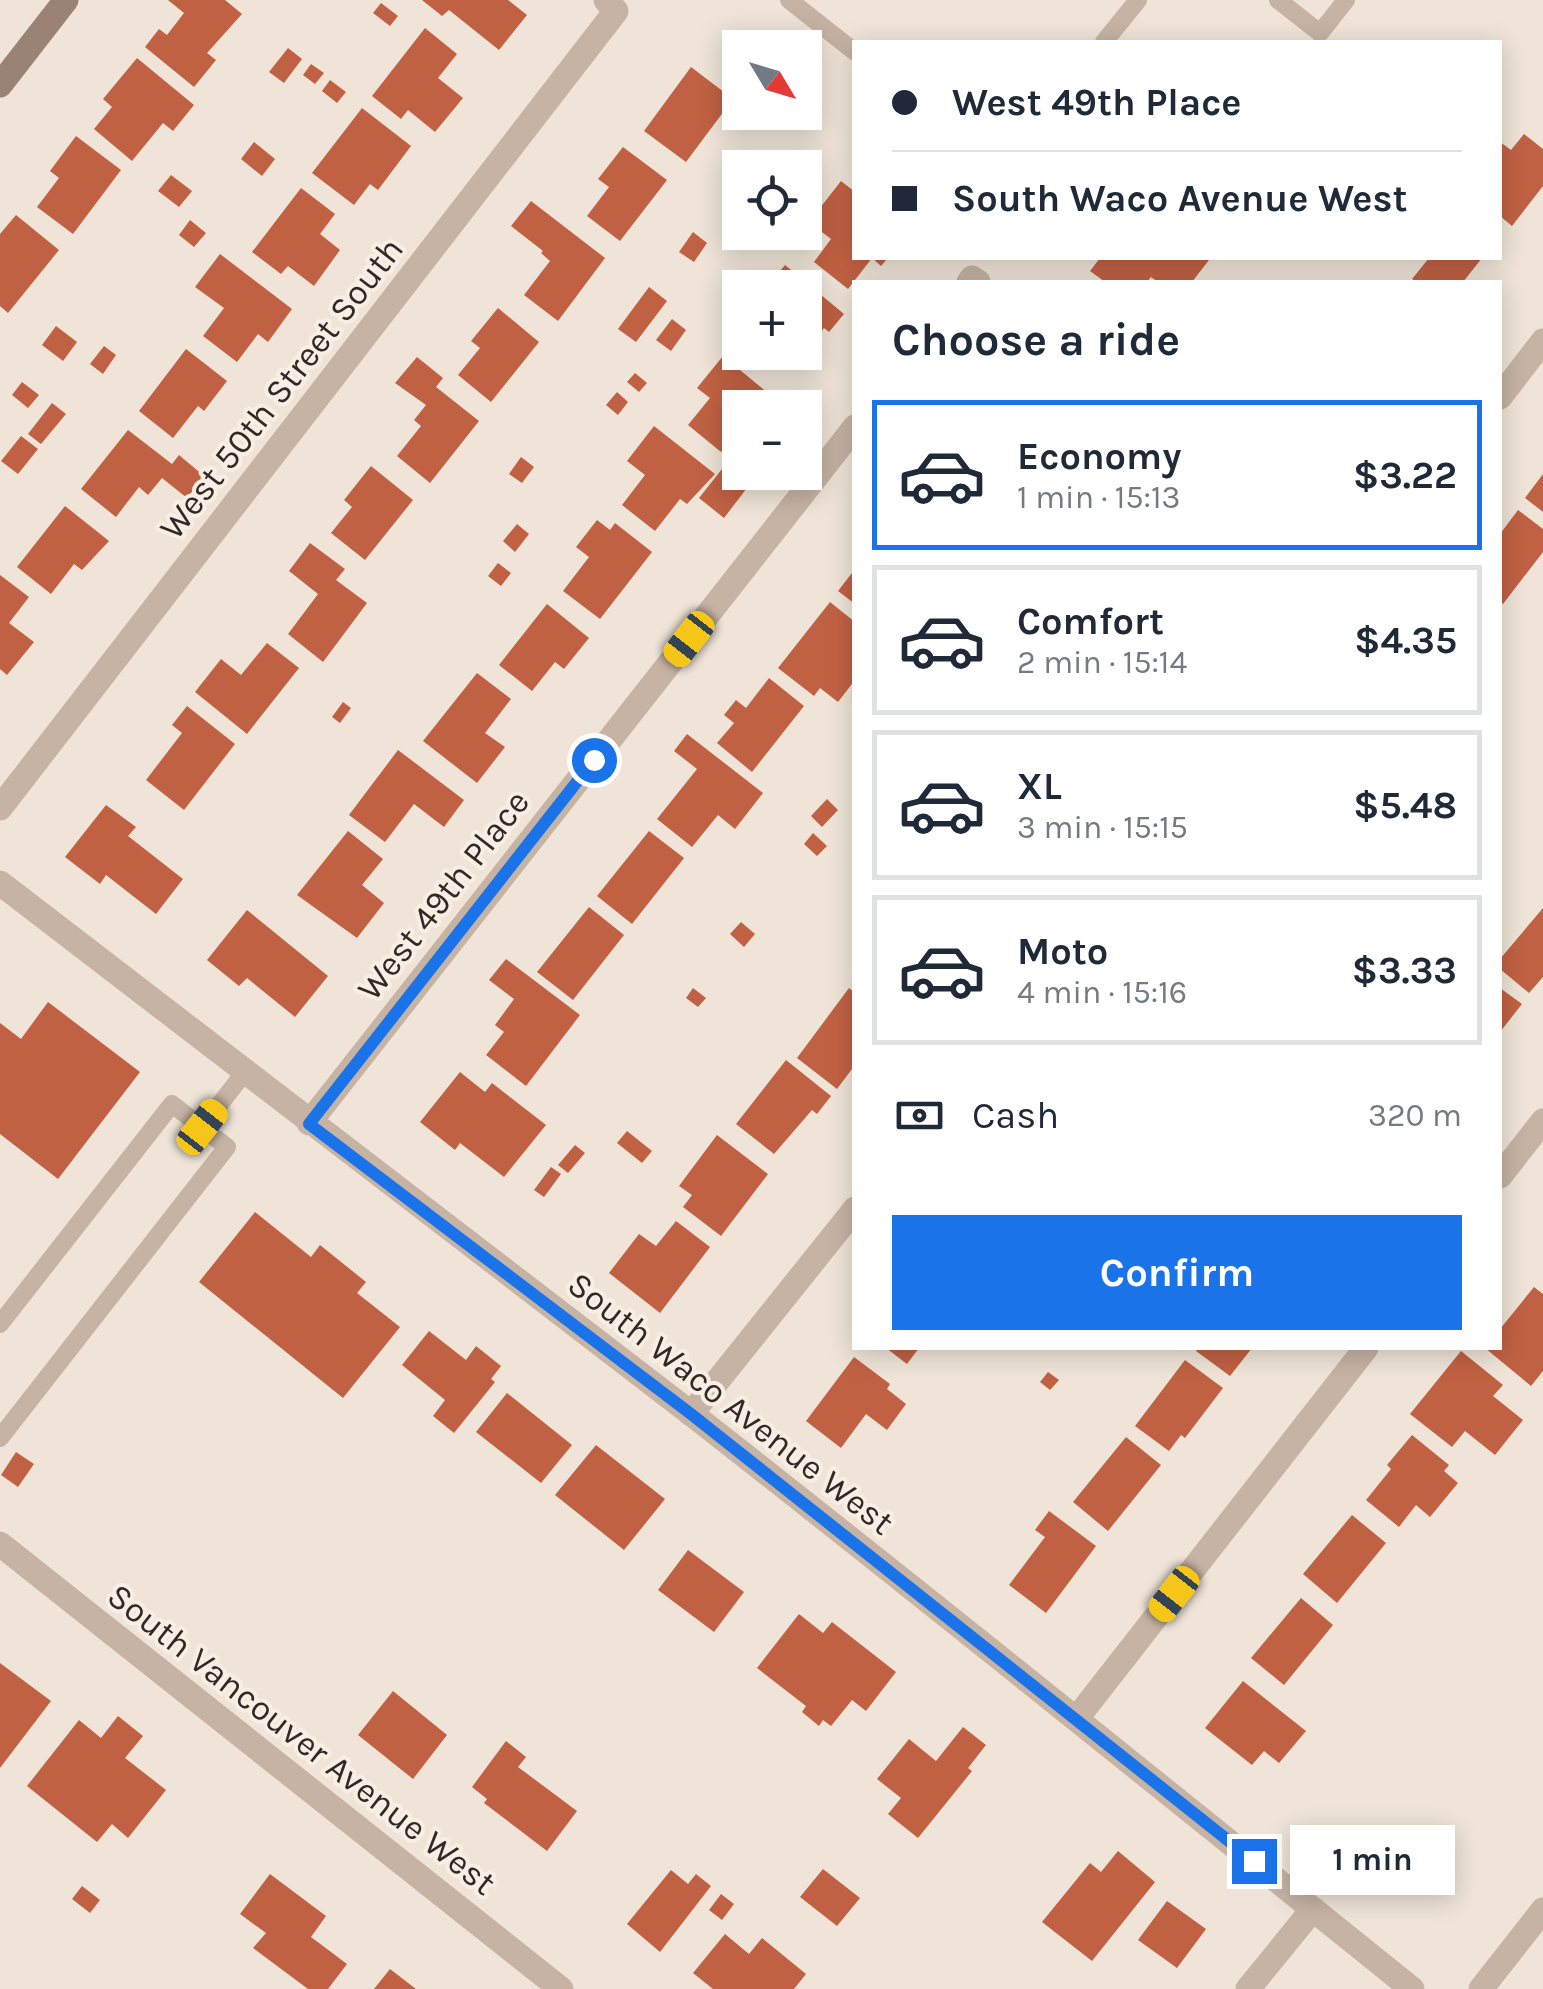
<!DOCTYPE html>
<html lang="en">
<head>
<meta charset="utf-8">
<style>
  :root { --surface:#fff; --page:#f2f2f3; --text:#1f2937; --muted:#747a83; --line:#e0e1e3; --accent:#1a73e8 }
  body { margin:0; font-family:Karla,sans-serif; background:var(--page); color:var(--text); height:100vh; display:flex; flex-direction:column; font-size:38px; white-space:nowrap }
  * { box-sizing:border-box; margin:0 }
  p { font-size:32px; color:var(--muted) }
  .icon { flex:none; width:55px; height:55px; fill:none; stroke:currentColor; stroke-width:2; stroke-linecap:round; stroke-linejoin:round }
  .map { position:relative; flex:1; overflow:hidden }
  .sheet { position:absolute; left:852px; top:280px; width:650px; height:1070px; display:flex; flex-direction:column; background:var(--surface); border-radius:0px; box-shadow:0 5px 25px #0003 }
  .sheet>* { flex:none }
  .top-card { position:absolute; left:852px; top:40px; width:650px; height:220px; border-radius:0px; box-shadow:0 5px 25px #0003; display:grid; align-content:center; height:220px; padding:0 40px; background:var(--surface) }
  .needle { width:65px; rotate:128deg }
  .buttons { position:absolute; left:722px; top:30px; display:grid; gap:20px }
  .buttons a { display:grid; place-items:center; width:100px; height:100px; border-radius:0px; background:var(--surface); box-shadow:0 5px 25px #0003; font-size:50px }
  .end { position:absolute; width:45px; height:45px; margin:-22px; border:12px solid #1a73e8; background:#fff; box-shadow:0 0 0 5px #fff }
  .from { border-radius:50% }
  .bubble { position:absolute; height:70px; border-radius:0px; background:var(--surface); box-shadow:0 5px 25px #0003; font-size:32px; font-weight:700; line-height:70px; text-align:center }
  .car { position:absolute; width:30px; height:60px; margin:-30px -15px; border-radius:12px; box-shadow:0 0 8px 2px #0007; background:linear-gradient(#f5c518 24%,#345 0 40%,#f5c518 0 76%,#345 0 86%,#f5c518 0) }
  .top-card b { display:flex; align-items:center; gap:35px; height:95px; font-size:38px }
  .top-card b+b { border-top:2px solid var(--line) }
  .top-card i { width:25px; height:25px; background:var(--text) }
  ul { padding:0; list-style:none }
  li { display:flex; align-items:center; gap:30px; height:150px; margin:0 20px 15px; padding:0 20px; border:5px solid var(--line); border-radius:0px }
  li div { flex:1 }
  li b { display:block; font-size:38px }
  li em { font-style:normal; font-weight:700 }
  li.active { border-color:var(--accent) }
  li>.icon { width:90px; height:90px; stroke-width:1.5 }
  h2 { padding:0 40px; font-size:45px; line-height:120px }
  .pay { display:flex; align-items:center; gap:25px; height:110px; padding:0 40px; font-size:38px }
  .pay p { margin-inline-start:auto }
  .action { display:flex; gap:20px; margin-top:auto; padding:20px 40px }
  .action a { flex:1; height:115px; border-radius:0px; background:var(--accent); color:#fff; font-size:40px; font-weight:700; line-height:115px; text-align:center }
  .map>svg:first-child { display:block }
  .building { fill:#c16143 }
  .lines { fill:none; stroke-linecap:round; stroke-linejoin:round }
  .lane { stroke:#c6b3a4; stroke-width:18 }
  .street { stroke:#c6b3a4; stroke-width:25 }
  .secondary { stroke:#9a8275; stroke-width:25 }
  .route { stroke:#1a73e8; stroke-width:12 }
  .labels { text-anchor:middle; stroke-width:8; stroke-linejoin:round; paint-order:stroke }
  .street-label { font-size:35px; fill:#322925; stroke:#f8eee3 }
</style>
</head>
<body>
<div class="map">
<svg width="1543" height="1989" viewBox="0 0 1543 1989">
  <rect width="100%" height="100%" fill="#efe4d7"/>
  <path class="building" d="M168,0H225L242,14L207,53L216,60L194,87L145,47L159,29L167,35L184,13Z
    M422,0H508L527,15L499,50L449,10L442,16Z
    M381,3L398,16L390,26L373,13Z
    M425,28L457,54L438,78L463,98L435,132L408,110L401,119L372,96Z
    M288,48L302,59L284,83L269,72Z
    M137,58L194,105L173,131L163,123L132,161L94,129L112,107L103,99Z
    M311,64L324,73L315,84L303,75Z
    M691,67L733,99L686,162L644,131Z
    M330,80L346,92L337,103L322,91Z
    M362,108L411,146L378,190L370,184L354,205L312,173Z
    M1524,134L1543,149V186L1512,226L1500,216V142L1511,150Z
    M76,136L121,170L73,234L37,207L59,178L50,171Z
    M254,142L275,159L262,176L241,159Z
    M623,147L667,180L620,241L587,216L609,187L598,179Z
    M171,175L192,191L179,207L158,191Z
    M841,181L855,192V258H888L881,266L872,258L848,289L814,262L831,239L809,222Z
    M301,188L335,214L320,234L340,250L314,286L288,266L281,274L252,252Z
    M531,201L605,258L558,321L524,295L550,261L541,253L543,251L511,226Z
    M16,215L59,250L8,313L0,306V234Z
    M190,220L206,233L194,247L179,235Z
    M693,232L707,243L694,262L679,252Z
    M220,254L292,309L268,342L258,334L237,362L203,336L224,308L195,287Z
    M1100,258H1206L1209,260L1192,282H1158L1151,277L1147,282H1105L1090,271Z
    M1429,258H1482L1463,282H1417L1412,279Z
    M785,265L844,314L829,332L824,328L812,342L805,336V288H766Z
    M649,287L667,301L636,342L618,329Z
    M498,308L539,342L491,402L458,375L480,348L471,341Z
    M672,319L686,330L671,351L656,340Z
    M56,326L77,342L63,361L42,345Z
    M104,346L116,355L103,374L90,364Z
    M186,349L227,381L204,411L198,406L173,438L139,411Z
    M762,352H794L780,368Z
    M723,356L786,408H740V428L721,452L688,425L710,398L697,388Z
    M417,357L443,378L436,387L479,421L430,483L397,456L421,426L414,420L426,405L395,383Z
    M635,373L647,383L639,392L627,382Z
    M22,382L39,395L28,408L12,395Z
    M617,392L628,402L618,415L606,405Z
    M52,403L66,414L41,444L28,434Z
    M654,426L715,474L687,504L680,499L655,531L622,505L645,475L627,461Z
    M128,430L172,464L179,455L204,476L187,498L162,478L148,495L139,487L116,517L81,489Z
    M21,436L38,449L18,474L1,461Z
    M521,457L534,467L522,483L509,474Z
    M371,466L413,500L365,560L331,533L352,507L344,500Z
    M722,469L747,488L724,518L699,498Z
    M1543,474V512L1525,498Z
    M65,506L109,541L82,570L74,564L51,594L17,567Z
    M1518,510L1543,529V552L1503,604L1500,601V534Z
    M597,520L610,530L615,523L652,552L600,619L563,591L589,557L576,547Z
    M517,524L529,534L515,552L503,541Z
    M310,543L345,569L336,580L367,603L323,662L288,634L318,594L289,571Z
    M498,563L511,573L501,586L488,576Z
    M855,569V604L838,591Z
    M0,575L29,597L9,623L34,642L7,675L0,669Z
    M830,602L855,622V680L838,702L820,688L814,696L778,668Z
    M547,604L589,638L564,669L555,662L532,691L499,665Z
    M267,643L299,668L247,734L195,692L221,659L241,675Z
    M477,673L511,699L485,733L505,747L477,783L423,741Z
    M769,678L804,706L752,772L717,743L734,723L724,715L736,700L746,708Z
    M343,702L351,708L340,723L332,717Z
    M187,706L235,744L184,810L146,780L182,733L172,725Z
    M687,734L763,793L735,829L718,815L692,847L657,819L697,769L674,751Z
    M398,750L464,800L444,827L414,804L385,842L349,815Z
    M827,799L838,810L822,827L811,816Z
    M106,805L136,827L128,836L183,879L156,914L106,875L100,884L65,857Z
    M348,831L383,859L362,885L384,903L357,938L297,895Z
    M649,831L684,858L632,924L597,896Z
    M813,833L827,846L817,856L804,844Z
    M589,907L624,935L573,1000L537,972Z
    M1543,908V977L1529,993L1500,969V959Z
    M247,910L328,976L295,1017L247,978L239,986L207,960Z
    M741,922L755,934L744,947L730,934Z
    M506,959L580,1015L526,1086L486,1055L504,1032L495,1025L514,999L489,980Z
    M693,988L706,998L698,1007L686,998Z
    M849,988L855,993V1065L837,1089L797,1058Z
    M1500,988L1522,1004L1500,1032Z
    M48,1002L140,1072L58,1179L0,1134V1023L21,1039Z
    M786,1060L831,1096L817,1114L812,1110L774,1154L736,1124Z
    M460,1072L485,1092L492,1083L546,1125L504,1177L460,1143L455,1150L420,1122Z
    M627,1131L652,1151L642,1163L617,1143Z
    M717,1135L768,1174L721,1236L683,1207L692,1195L679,1186Z
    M575,1145L585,1153L568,1173L558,1165Z
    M551,1167L561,1174L544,1197L534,1190Z
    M255,1212L311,1257L320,1245L366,1282L357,1293L400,1327L343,1398L199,1282Z
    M676,1221L710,1247L660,1313L609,1273L639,1234L656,1246Z
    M1534,1287L1543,1294V1371L1531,1386L1485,1348H1500V1329Z
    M429,1331L466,1360L476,1346L501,1366L491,1379L495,1382L454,1433L433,1416L445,1400L402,1365Z
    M886,1348H919L907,1364Z
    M1198,1348H1252L1230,1376L1196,1351Z
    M1461,1351L1503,1385L1493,1396L1523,1420L1495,1455L1465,1431L1452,1447L1410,1414Z
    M854,1357L890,1384L887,1389L906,1404L887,1430L866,1414L841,1448L806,1421Z
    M1185,1360L1223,1388L1185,1438L1181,1435L1169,1451L1135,1426Z
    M1048,1372L1059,1380L1050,1390L1040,1382Z
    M507,1393L572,1445L541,1483L476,1432Z
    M1412,1435L1449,1465L1444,1471L1458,1483L1430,1517L1416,1505L1399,1527L1366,1500L1391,1469L1387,1465Z
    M1126,1437L1161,1465L1108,1531L1073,1502Z
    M596,1445L665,1499L624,1550L555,1495Z
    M16,1452L34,1464L18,1487L1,1475Z
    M1049,1511L1096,1546L1046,1613L1009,1585L1045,1537L1035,1530Z
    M1352,1515L1386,1543L1337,1603L1303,1574Z
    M688,1550L744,1592L714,1632L658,1590Z
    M1301,1598L1333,1625L1284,1685L1251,1658Z
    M799,1614L823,1633L832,1622L896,1672L866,1711L852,1700L831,1726L823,1720L819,1726L802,1712L806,1706L757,1668Z
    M0,1663L51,1701L0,1768Z
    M1243,1681L1306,1731L1279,1763L1264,1751L1252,1765L1205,1728Z
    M393,1691L447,1735L413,1779L358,1735Z
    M118,1716L143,1736L125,1758L166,1790L128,1838L112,1824L97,1842L27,1786L79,1720L101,1738Z
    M963,1727L986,1745L968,1768L972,1771L918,1838L888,1814L901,1798L877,1779L909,1739L936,1761Z
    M506,1741L526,1757L518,1767L577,1811L547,1851L484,1803L487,1799L472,1787Z
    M1118,1851L1155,1882L1092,1961L1042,1922L1090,1863L1101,1872Z
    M823,1869L860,1898L837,1926L800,1897Z
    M671,1870L688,1884L696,1874L711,1886L660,1952L627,1924Z
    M270,1874L326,1916L311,1937L347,1964L328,1989H308L253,1948L266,1933L240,1914Z
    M82,1886L100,1900L90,1913L72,1899Z
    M721,1894L734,1904L722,1920L709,1910Z
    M1167,1901L1206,1929L1177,1968L1138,1940Z
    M725,1934L749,1954L762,1938L806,1974L794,1989H713L693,1973Z
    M390,1969L416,1989H374Z"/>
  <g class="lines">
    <path class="lane" d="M789,0L855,52
      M1278,0L1320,33L1346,0
      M1104,42L1138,0
      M202,1127L244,1073
      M0,1324L172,1104L227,1147L0,1438"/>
    <path class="street" d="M969,282L972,278L978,282
      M1500,397L1543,341
      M0,808L616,11L606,0
      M0,883C230,1062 463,1237 693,1415C935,1604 1173,1797 1412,1989
      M309,1123L855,427
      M1500,1176L1543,1121
      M691,1414L855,1209
      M0,1544L561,1989
      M1077,1718L1366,1348
      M1248,1989L1313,1909
      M1481,1989L1543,1910"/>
    <path class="secondary" d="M0,85L66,0"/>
  </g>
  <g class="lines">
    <path class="route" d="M594,760L309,1124L691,1414L1254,1861"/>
  </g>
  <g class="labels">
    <g class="street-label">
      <text transform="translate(281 388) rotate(-52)" y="12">West 50th Street South</text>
      <text transform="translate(443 895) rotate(-52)" y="12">West 49th Place</text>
      <text transform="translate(731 1403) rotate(38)" y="12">South Waco Avenue West</text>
      <text transform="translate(302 1739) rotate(38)" y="12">South Vancouver Avenue West</text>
    </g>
  </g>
</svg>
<div class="buttons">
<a><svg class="needle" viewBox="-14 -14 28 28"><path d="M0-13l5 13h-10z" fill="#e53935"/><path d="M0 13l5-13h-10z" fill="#747a83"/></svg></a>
<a><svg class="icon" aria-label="locate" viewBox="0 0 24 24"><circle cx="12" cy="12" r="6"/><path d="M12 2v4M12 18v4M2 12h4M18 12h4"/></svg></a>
<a>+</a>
<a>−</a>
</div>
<i class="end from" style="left:594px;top:760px"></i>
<i class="end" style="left:1254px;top:1861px"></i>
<div class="bubble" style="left:1290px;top:1825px;width:165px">1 min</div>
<i class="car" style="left:689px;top:639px;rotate:218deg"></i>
<i class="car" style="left:202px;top:1127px;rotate:38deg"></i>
<i class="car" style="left:1174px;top:1594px;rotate:218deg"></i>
<div class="top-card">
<b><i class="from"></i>West 49th Place</b>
<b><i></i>South Waco Avenue West</b>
</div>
<section class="sheet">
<h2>Choose a ride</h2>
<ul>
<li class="active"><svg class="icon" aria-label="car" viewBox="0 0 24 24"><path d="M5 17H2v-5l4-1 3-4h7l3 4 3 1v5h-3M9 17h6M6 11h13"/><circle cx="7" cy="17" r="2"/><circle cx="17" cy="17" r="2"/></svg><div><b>Economy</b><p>1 min · 15:13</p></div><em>$3.22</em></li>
<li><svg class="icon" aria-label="car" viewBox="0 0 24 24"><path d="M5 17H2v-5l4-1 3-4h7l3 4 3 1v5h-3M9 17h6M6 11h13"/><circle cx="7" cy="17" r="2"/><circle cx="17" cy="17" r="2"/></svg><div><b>Comfort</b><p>2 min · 15:14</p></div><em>$4.35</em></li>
<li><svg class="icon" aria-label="car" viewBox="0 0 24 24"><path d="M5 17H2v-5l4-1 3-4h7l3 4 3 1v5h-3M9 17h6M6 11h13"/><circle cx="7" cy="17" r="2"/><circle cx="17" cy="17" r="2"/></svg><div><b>XL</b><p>3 min · 15:15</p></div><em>$5.48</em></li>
<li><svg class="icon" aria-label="car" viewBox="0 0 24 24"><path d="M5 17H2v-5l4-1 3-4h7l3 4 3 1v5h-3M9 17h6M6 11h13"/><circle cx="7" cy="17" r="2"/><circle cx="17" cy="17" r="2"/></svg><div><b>Moto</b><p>4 min · 15:16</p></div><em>$3.33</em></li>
</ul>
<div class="pay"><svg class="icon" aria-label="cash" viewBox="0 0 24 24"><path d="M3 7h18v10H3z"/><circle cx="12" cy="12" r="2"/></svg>Cash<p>320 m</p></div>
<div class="action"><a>Confirm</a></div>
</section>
</div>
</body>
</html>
